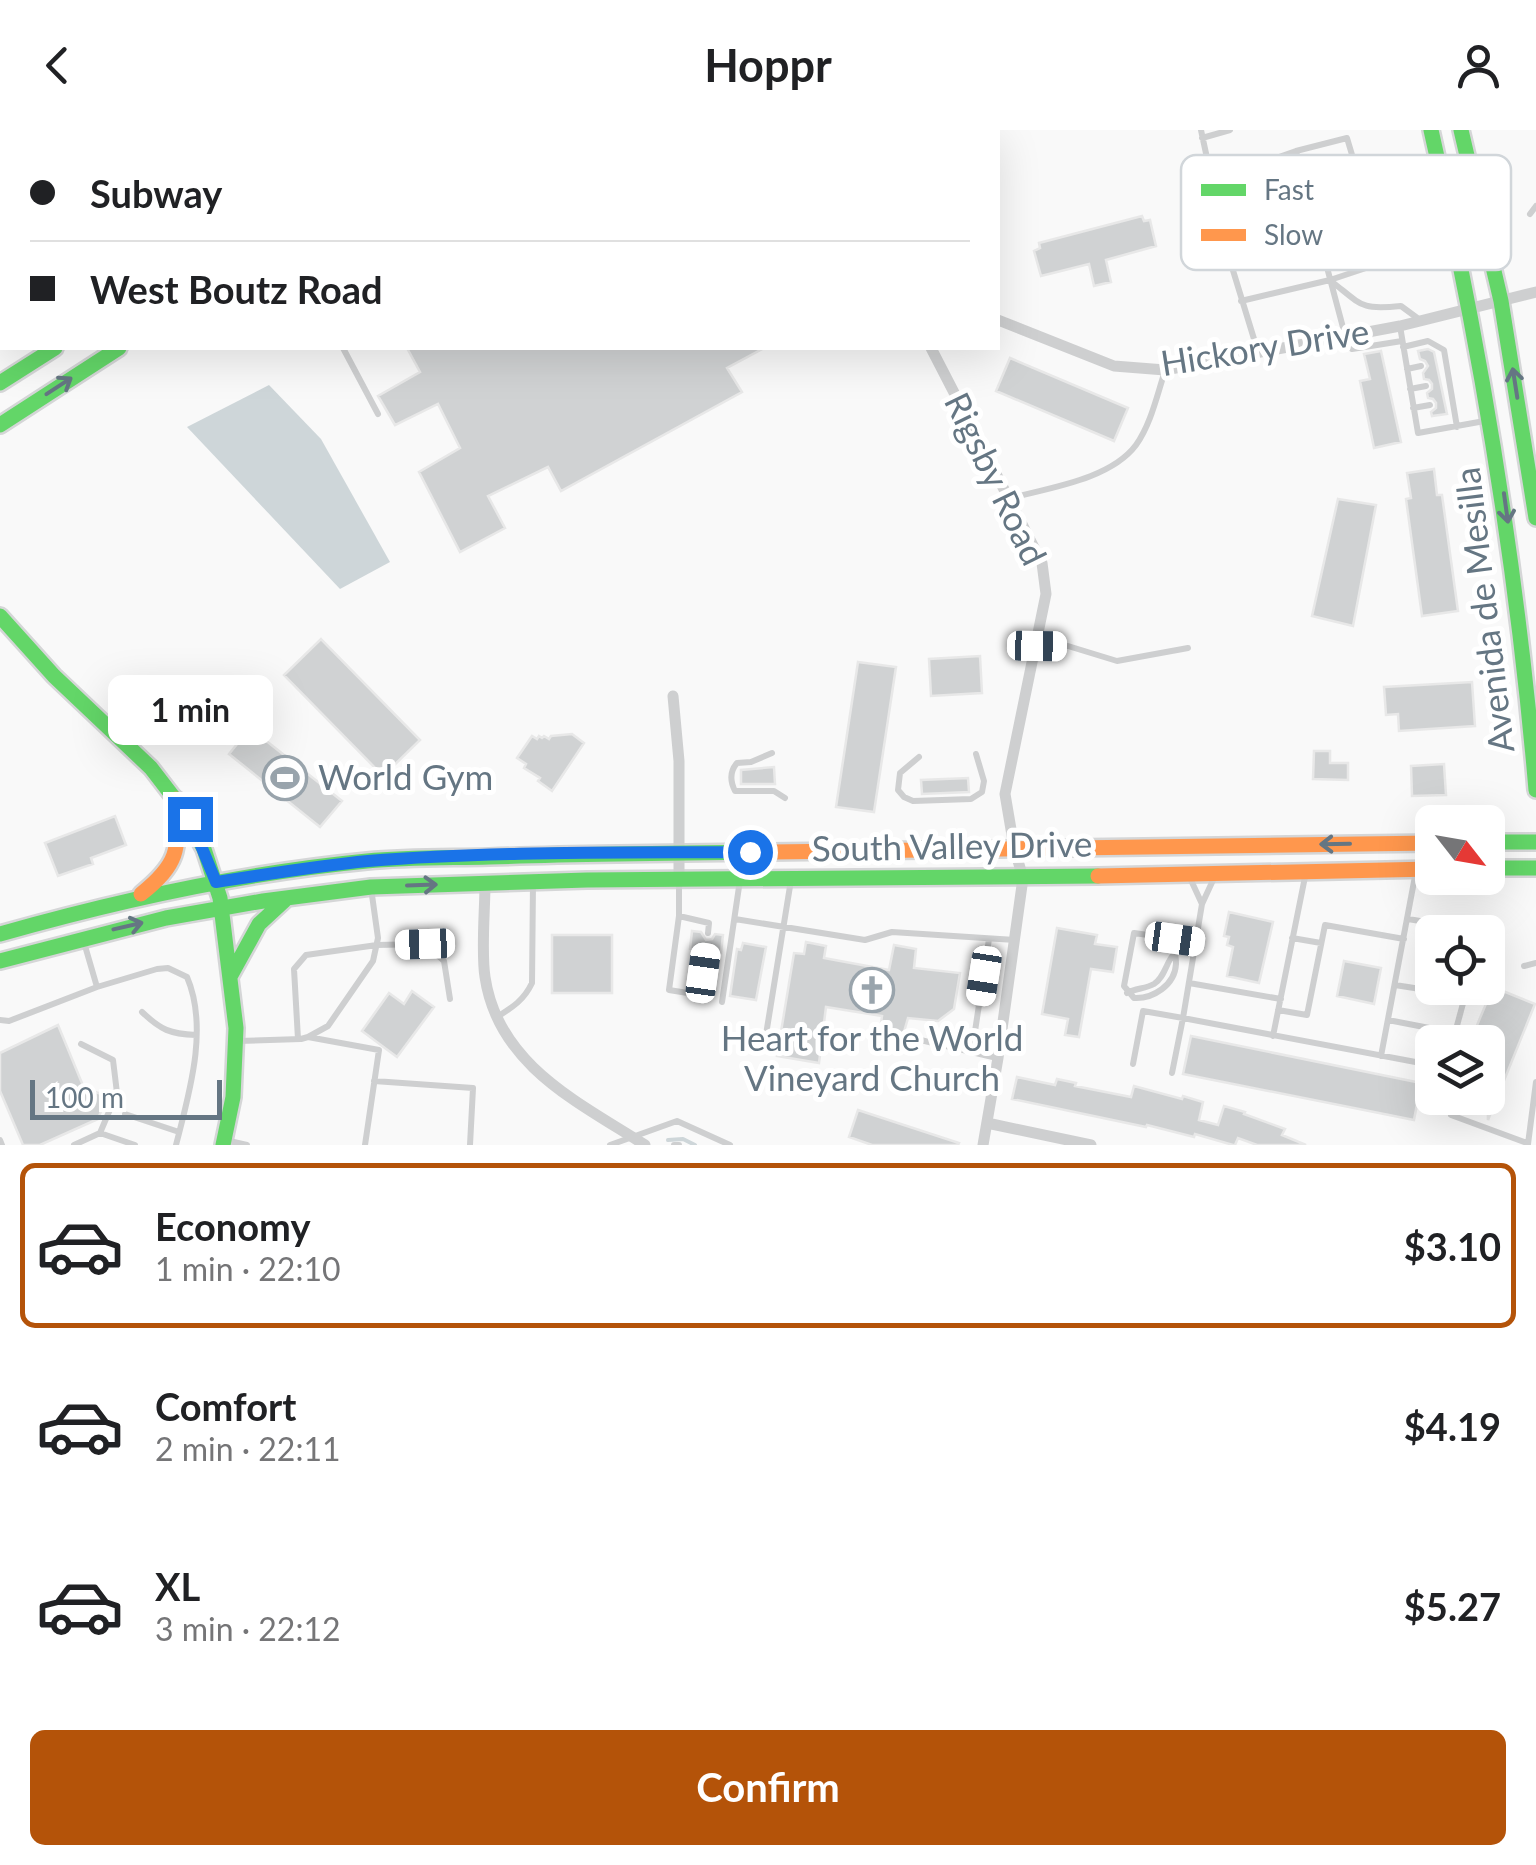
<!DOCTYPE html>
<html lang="en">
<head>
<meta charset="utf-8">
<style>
  :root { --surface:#fff; --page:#f2f2f2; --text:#202124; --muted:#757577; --line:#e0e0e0; --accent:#b45309 }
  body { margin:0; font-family:Lato,sans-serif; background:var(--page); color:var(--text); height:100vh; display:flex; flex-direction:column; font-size:38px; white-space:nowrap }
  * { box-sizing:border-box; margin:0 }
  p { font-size:32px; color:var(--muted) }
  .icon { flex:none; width:55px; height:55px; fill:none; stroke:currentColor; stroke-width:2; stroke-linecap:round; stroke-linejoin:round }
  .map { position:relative; height:1015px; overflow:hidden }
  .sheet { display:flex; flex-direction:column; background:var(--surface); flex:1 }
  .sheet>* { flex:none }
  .hud { position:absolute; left:0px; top:0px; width:1000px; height:220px; box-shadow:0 10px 40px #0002; display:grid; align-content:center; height:220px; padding:0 30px; background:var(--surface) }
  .needle { width:65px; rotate:121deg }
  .controls { position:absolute; left:1415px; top:675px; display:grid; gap:20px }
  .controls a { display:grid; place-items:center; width:90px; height:90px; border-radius:15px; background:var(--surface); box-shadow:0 10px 40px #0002; font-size:50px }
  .scale { position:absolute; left:30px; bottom:25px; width:192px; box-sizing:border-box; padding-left:10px; border:5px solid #657683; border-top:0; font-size:28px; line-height:35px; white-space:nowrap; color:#657683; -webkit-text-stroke:8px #fff; paint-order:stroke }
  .end { position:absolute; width:45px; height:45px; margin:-22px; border:12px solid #1a73e8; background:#fff; box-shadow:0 0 0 5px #fff }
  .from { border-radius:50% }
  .bubble { position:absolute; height:70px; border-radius:15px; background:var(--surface); box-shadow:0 10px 40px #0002; font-size:32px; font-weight:700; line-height:70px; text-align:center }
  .car { position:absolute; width:30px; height:60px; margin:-30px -15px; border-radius:12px; box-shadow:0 0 8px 2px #0007; background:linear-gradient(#fff 24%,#345 0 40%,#fff 0 76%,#345 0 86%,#fff 0) }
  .hud b { display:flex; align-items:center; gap:35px; height:95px; font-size:38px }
  .hud b+b { border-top:2px solid var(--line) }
  .hud i { width:25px; height:25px; background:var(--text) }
  ul { padding:18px 0 0; list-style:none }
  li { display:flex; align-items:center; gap:30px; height:165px; margin:0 20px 15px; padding:0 10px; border:5px solid transparent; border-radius:15px }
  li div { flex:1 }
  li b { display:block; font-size:38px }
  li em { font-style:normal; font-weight:700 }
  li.current { border-color:var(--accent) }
  li>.icon { width:90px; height:90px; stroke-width:1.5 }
  .button { display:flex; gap:20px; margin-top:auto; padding:20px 30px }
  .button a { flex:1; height:115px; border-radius:15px; background:var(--accent); color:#fff; font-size:40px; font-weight:700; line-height:115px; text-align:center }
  header { display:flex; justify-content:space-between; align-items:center; height:130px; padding:0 30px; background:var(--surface); font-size:45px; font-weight:700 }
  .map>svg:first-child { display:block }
  .water { fill:#ced6d9 }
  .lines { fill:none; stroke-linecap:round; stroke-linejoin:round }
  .stream { stroke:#ced6d9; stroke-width:4 }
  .building { fill:#d0d2d3; stroke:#e8e8e8; stroke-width:2.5 }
  .fast-casing { stroke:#d5d6d7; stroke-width:20 }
  .slow-casing { stroke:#d5d6d7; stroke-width:20 }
  .lane { stroke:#cecfd0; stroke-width:6 }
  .street { stroke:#cecfd0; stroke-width:11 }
  .fast { stroke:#63d668; stroke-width:15 }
  .slow { stroke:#ff974d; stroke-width:15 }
  .oneway { stroke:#657683 }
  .route { stroke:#1a73e8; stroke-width:12 }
  .labels { text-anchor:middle; stroke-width:10; stroke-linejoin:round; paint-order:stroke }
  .street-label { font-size:35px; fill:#657683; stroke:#fff }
  .poi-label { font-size:35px; fill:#657683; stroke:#fff; text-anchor:start }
  .key { fill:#fff; stroke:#d1d6da; stroke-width:2.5 }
  .key-label { font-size:28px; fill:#657683 }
</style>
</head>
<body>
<header><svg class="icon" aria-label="back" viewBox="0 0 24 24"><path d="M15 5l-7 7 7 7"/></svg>Hoppr<svg class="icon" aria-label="person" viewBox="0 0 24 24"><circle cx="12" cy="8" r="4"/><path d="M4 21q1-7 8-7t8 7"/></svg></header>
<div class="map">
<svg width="1536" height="1015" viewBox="0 0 1536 1015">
  <rect width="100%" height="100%" fill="#f9f9f9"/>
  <path class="water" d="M269,255L321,309L390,432L340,459L187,297Z"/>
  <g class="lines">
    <path class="stream" d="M668,1010L683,1009L695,1015"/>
  </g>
  <path class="building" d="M1142,86L1144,91L1150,90L1156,116L1106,130L1111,152L1094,156L1089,134L1041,146L1034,121L1040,118L1039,113Z
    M407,218H764L727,238L742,262L561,361L548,337L488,366L505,398L460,422L419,342L460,318L438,274L395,295L378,266L420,242Z
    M1428,219L1434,222L1447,284L1432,286L1431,282L1436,278V273L1433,269L1428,268L1427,263L1432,259V254L1429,250L1424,249L1423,243L1428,236L1425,231L1420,229L1418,221Z
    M1381,221L1401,312L1374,318L1360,251L1370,249L1364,224Z
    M1010,228L1128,278L1114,311L996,261Z
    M1434,339L1437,365H1442L1458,481L1422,486L1406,369L1411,368L1407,343Z
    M1338,369L1376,375L1353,496L1312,486Z
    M321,509L420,610L383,646L284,545Z
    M980,526L982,563L931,566L929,529Z
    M858,532L896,537L874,682L836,677Z
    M1472,552L1475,596L1399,601L1398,584L1386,585L1384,557Z
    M250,598L342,671L320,697L229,624Z
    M572,604L584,613L552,661L538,651L540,648L524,638L526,634L517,628L532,606L537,609L539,606L542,608L544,606L549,609L551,606Z
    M1314,621H1330V633H1348V650L1313,649Z
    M1444,634L1446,665L1412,666L1411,636Z
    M774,637L775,654H741V640Z
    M968,648L969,662L922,664L921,650Z
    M115,686L126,715L91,728L93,734L58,746L45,713Z
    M1229,782L1273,792L1259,853L1227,846L1233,817L1227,815L1229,807L1224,806Z
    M1057,798L1097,805L1095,814L1117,817L1113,842L1091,839L1079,907L1065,905L1068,889L1042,884Z
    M692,801L701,802L706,810L712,809L715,804L723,805L721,823L713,822L711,816L706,814L699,820L690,819Z
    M552,805H612V863H552Z
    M806,812L826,816L824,828L889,840L894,815L916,819L914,838L960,843L954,879L938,891L908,888L901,912L879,908L882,886L826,877L819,933L777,926L794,823L804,824Z
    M743,813L766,817L756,870L730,866L737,819L741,820Z
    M1344,831L1381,838L1374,874L1337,866Z
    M1493,857L1535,874L1488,990V912H1470Z
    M412,861L434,877L397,927L362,901L389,863L404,874Z
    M58,895L84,958L107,966L98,989L40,1015H23L0,961V923Z
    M1191,906L1421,953L1414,990L1183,944Z
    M1017,947L1055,955L1057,949L1076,953L1075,956L1131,967L1134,956L1182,969L1183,966L1203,972L1199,990L1218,995L1224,976L1245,982L1244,984L1285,999L1282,1005L1306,1015H1257L1238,1008L1235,1015H1233L1195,1004L1194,1007L1147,995L1146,997L1012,969Z
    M858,980L959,1013L958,1015H872L849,1007Z"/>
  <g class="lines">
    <defs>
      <path id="fast" d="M1431,0C1481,218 1517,437 1536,660
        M1461,0L1501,171L1536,388
        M512,2L516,0
        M0,253L55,218
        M0,295L119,218
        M0,486L54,546L151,638L181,677L204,719L220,768L236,898L233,967L223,1015
        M1488,712H1536
        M1488,738H1536
        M0,804C120,770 242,743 367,731C407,727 448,728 489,727C583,724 677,723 771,722
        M0,831L166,788L263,771L371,757L587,750L1098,746
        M231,845L259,794L285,770"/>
      <path id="slow" d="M244,2L248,0
        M420,2L424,0
        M0,137L2,135
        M771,722L1432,713
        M1098,746L1432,739
        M141,764C182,731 178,718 176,669"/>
    </defs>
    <use href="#fast" class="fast-casing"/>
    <use href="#slow" class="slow-casing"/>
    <path class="lane" d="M754,0L756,2
      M1201,0L1213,56
      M726,2L731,0
      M1202,8L1230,0
      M1307,60L1324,56
      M1312,82L1330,76
      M0,84L2,88
      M1530,84L1536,76
      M1316,97L1334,91
      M1320,110L1336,105
      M1331,151C1363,176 1360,180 1401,176L1420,190
      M1241,171L1330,150L1384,132L1347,8L1296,21
      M1400,196L1418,303L1490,290
      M1338,209L1352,219L1402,211
      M1403,217L1428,211L1444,220L1457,297
      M343,218L378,284
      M1258,222L1220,98L1213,56L1228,45L1296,21L1345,205
      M1407,239L1421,236
      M1410,259L1426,256
      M1413,278L1430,275
      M1007,369C1047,358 1110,350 1136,315C1151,294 1157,265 1165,241
      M1037,516H1068L1117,531L1188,518
      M772,623L751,632L737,633C730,641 730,651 735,661H774L785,668
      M919,627L900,643L898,660L904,667L913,671L971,669L982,662L984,651L976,624
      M1190,748L1202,774L1214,748
      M679,751V786L669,860L700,865L706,821
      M1202,774L1183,888L1426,934
      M679,786L709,793L708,803
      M735,789L865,810L892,802L1015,810
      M1408,789L1486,802
      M1292,808L1321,813
      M1175,809C1174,818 1176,826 1176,834C1175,855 1153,869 1134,868L1124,856L1134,803L1196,812
      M1524,836L1536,833
      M1189,853L1281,869
      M97,857L157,839L168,838L187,847C209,898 189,964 176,1015
      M1127,863C1136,858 1145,859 1154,854C1165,847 1166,832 1174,824
      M722,872L740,750
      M1278,880L1307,885L1325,795L1404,809
      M142,882C161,900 170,904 196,905
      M497,887C513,877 524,870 532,853L533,753
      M0,890L9,891L97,857L83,809
      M1388,890L1455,903L1465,866L1395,855
      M1273,906L1306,742
      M308,907L379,920L365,1015
      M912,908L997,928
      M298,909L294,839L306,825L377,815L425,814L444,831L450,869
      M238,911L301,909L308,907L328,896L373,831L378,808L371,758
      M81,914L113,930L117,963L100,1003
      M764,917L791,750
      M972,921L989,809
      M1381,926L1416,741
      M1133,934L1143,881L1183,888L1172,943
      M374,951L473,958L470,1015
      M125,984L179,1002
      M1451,985L1527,1013
      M0,1010L2,1015
      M225,1010L247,1015
      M1528,1014L1536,952
      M74,1015L100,1003L135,1015
      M610,1015L677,991L730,1015
      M674,1015H679"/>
    <path class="street" d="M998,190L1114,236L1165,240L1400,196L1536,162
      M931,218L1042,433L1046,464L1005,664L1014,717L1023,748L998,928L983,1015
      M673,566L679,631V750
      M485,753C485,781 481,821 485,847C498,935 578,972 645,1015
      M987,993L1091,1015"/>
    <use href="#fast" class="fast"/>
    <use href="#slow" class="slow"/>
  </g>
  <defs><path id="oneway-shaft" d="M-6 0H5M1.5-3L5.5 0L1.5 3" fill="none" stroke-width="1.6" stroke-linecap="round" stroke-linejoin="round" transform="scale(2.5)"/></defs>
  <g class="oneway">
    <use href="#oneway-shaft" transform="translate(1515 253) rotate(-99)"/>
    <use href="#oneway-shaft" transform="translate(59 256) rotate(-33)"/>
    <use href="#oneway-shaft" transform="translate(1506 378) rotate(82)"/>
    <use href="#oneway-shaft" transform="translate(1335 714) rotate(179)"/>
    <use href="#oneway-shaft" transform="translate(422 755) rotate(-2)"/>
    <use href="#oneway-shaft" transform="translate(128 796) rotate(-13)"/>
  </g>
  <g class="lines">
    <path class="route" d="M190,689L216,752C267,744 317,736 368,731C494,721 623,723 750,722"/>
  </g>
  <defs>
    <symbol id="stadium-ring" viewBox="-11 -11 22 22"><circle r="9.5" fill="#fff" stroke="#99a4ac" stroke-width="1.5"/><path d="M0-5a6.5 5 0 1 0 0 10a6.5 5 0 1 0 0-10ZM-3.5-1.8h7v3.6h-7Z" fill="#99a4ac"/></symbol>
    <symbol id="church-ring" viewBox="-11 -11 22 22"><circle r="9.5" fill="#fff" stroke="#99a4ac" stroke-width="1.5"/><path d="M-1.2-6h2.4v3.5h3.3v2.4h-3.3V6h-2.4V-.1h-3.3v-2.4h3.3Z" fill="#99a4ac"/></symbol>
  </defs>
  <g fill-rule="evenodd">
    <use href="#stadium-ring" x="260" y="623" width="50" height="50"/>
    <use href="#church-ring" x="847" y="835" width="50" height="50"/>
  </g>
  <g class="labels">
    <g class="street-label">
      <text transform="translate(1265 218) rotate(-9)" y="12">Hickory Drive</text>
      <text transform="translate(995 349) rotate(64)" y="12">Rigsby Road</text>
      <text transform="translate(1485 480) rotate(-97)" y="12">Avenida de Mesilla</text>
      <text transform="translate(952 717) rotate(-1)" y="12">South Valley Drive</text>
    </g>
    <g class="poi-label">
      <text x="318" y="660">World Gym</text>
      <text x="872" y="921" text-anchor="middle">Heart for the World<tspan x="872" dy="40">Vineyard Church</tspan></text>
    </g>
  </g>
  <rect x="1181" y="25" width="330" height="115" rx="15" class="key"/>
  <rect x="1201" y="54" width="45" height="12" fill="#63d668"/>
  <rect x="1201" y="99" width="45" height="12" fill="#ff974d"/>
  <g class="key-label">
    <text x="1264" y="70">Fast</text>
    <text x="1264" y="115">Slow</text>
  </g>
</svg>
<div class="controls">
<a><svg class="needle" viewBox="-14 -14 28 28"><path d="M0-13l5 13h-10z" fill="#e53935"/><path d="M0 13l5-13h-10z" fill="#757577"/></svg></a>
<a><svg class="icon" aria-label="locate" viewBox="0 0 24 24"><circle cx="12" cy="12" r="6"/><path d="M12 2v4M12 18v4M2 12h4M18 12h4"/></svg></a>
<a><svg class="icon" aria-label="layers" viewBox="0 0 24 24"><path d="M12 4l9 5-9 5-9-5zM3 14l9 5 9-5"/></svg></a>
</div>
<div class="scale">100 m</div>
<i class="end from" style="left:750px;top:722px"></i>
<i class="end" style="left:190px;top:689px"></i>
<div class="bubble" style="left:108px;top:545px;width:165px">1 min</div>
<i class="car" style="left:1037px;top:516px;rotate:91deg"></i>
<i class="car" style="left:1175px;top:809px;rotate:98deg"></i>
<i class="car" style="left:425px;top:814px;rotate:268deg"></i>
<i class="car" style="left:703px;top:843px;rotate:8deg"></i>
<i class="car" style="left:984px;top:846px;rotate:189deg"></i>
<div class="hud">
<b><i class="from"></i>Subway</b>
<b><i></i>West Boutz Road</b>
</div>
</div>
<section class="sheet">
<ul>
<li class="current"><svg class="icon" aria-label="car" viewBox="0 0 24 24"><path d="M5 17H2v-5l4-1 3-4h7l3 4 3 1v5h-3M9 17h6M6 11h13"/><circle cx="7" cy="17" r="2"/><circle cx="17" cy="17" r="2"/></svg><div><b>Economy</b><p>1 min · 22:10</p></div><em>$3.10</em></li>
<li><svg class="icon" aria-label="car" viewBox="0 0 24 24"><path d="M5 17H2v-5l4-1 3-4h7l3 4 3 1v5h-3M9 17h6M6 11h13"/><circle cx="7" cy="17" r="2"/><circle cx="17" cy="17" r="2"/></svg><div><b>Comfort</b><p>2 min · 22:11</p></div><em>$4.19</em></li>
<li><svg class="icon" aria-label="car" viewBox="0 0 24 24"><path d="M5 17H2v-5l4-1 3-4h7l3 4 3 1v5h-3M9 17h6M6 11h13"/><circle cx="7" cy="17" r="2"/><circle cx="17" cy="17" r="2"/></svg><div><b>XL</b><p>3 min · 22:12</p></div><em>$5.27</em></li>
</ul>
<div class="button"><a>Confirm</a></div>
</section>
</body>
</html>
